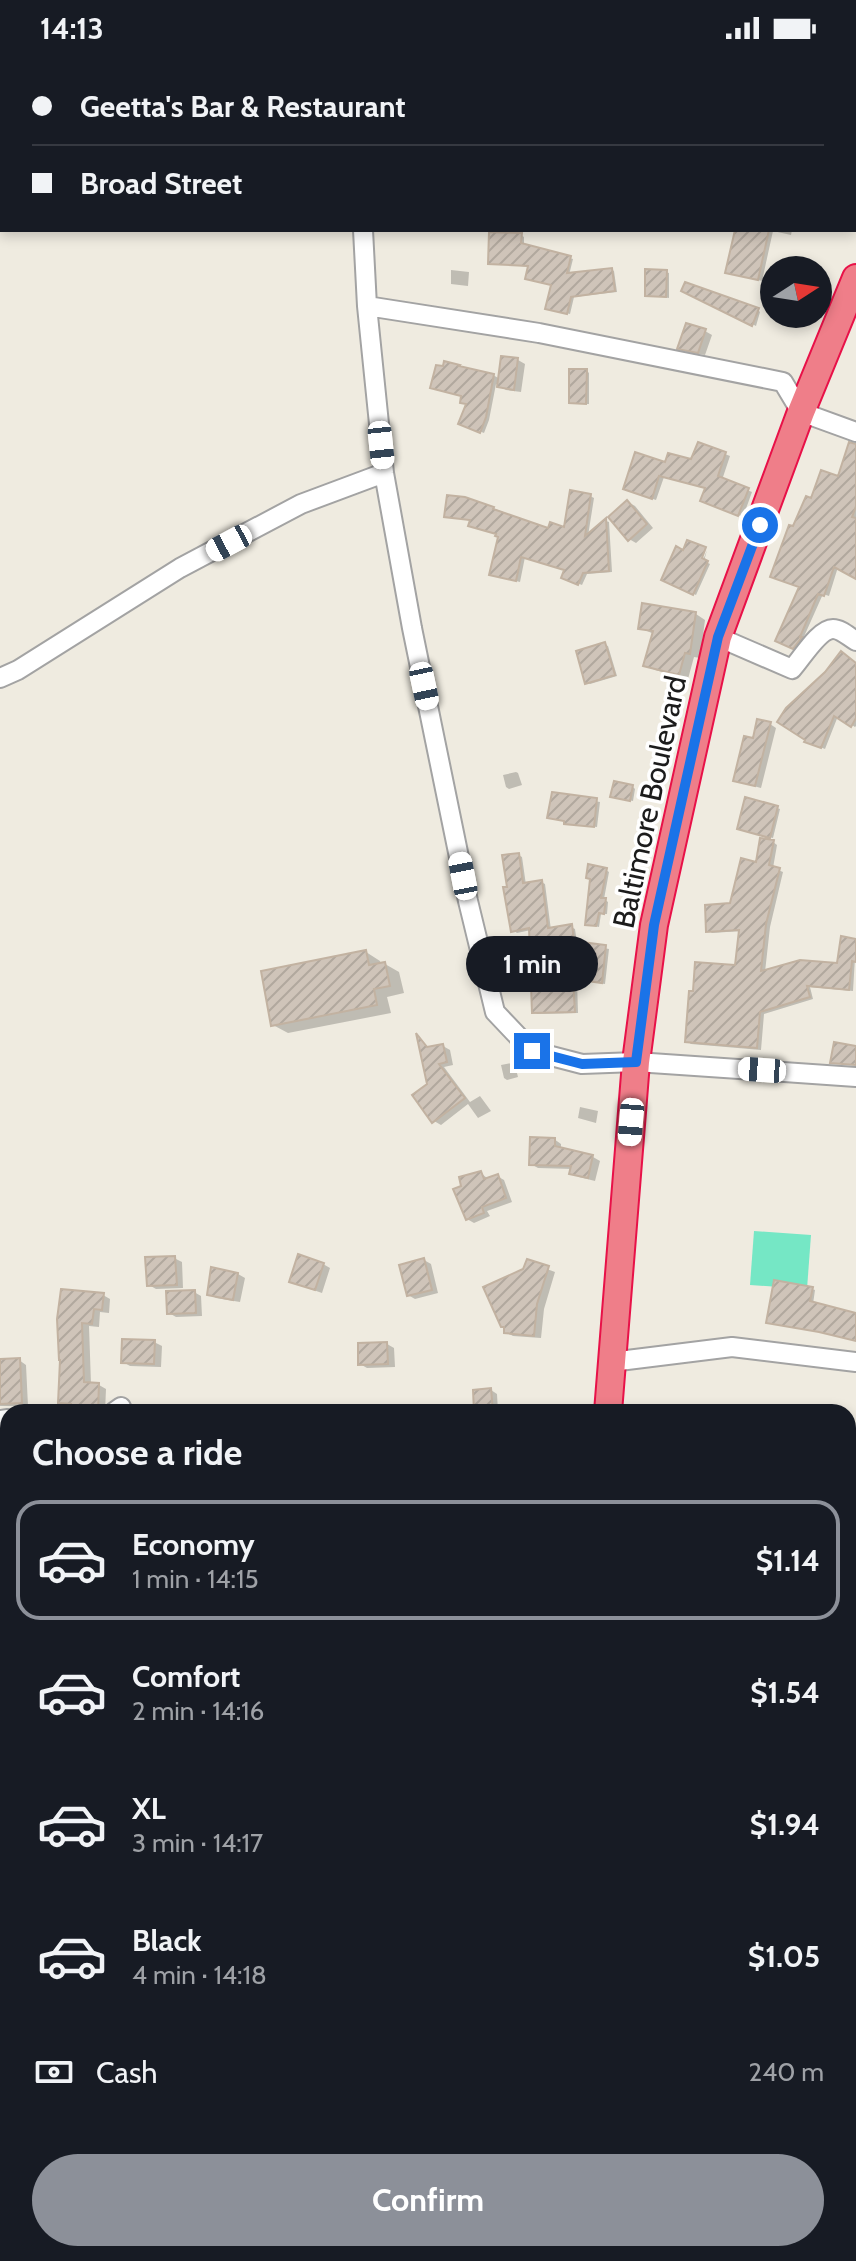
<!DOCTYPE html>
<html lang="en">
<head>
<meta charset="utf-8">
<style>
  :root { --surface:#171b24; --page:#242831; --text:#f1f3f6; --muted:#9ea1a6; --line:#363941; --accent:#8c9099 }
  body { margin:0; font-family:Cabin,sans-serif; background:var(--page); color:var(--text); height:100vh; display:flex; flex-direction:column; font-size:30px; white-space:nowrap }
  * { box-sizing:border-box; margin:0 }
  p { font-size:26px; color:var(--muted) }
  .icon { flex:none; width:44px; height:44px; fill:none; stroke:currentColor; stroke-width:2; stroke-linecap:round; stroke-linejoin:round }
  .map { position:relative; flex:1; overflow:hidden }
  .details { position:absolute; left:0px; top:1348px; width:856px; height:858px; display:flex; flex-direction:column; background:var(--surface); border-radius:24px 24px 0 0; box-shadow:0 4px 12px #0003 }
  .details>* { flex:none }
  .banner { position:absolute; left:0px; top:0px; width:856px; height:176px; box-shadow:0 4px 12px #0003; display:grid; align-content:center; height:176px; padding:0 32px; background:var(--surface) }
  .needle { width:52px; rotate:78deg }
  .buttons { position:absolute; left:760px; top:200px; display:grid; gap:16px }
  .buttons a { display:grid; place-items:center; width:72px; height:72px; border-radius:50%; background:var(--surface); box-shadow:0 4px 12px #0003; font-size:40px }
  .end { position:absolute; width:36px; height:36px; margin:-18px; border:10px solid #1a73e8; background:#fff; box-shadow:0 0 0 4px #fff }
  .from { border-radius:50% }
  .bubble { position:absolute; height:56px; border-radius:28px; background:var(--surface); box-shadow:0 4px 12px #0003; font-size:26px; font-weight:700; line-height:56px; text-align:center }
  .car { position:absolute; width:24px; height:48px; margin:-24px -12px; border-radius:10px; box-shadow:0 0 6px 2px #0007; background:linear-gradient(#fff 24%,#345 0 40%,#fff 0 76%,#345 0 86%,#fff 0) }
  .banner b { display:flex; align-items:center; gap:28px; height:76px; font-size:30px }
  .banner b+b { border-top:2px solid var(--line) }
  .banner i { width:20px; height:20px; background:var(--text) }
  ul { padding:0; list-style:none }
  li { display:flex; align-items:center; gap:24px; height:120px; margin:0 16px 12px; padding:0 16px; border:4px solid transparent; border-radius:24px }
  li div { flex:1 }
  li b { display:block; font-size:30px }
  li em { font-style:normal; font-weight:700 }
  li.active { border-color:var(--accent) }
  li>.icon { width:72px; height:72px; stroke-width:1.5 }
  h2 { padding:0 32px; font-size:36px; line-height:96px }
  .pay { display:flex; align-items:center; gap:20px; height:88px; padding:0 32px; font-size:30px }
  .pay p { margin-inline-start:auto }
  .action { display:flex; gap:16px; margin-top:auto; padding:16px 32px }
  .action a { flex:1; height:92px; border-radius:48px; background:var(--accent); color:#fff; font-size:32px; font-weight:700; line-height:92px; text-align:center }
  .status { display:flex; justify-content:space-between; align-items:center; height:56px; padding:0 40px; background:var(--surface); direction:ltr }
  .status svg { height:22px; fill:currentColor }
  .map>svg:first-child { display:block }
  .pitch { fill:#75e7c5 }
  .shadow { fill:#0003 }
  .building { fill:url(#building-hatch); stroke:#c2b2a1; stroke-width:2 }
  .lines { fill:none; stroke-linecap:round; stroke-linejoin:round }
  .minor-casing { stroke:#a3a3a3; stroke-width:22 }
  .highway-casing { stroke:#e81148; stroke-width:30 }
  .minor { stroke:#fff; stroke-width:18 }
  .highway { stroke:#ef7e89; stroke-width:26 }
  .route { stroke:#1a73e8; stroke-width:10 }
  .labels { text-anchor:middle; stroke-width:7; stroke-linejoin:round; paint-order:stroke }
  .street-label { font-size:30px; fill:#1c1c1c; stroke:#fff }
</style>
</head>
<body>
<div class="status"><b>14:13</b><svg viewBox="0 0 49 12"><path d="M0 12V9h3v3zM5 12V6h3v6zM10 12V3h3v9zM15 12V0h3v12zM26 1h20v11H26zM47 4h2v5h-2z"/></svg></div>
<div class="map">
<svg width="856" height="2205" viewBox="0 0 856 2205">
  <defs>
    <pattern id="building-hatch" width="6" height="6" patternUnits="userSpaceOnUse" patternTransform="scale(2)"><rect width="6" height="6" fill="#cfc4b9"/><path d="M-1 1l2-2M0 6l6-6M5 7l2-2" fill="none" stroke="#b1a89e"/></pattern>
  </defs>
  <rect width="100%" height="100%" fill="#efebe0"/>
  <path class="pitch" d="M754,1175L811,1179L807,1233L750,1229Z"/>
  <path class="shadow" d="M741,174H792L791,179L773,175L762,225L731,218Z
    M521,179L524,181V190L573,203L569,219L612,214L614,215L617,236L574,241L570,258L550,253L553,229L530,211L490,207Z
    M451,214L469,216L468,230L451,228Z
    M666,216L669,217V242L647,239Z
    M684,234L758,254L760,256L756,270Z
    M705,275L712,279L705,299L687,296L680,292Z
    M518,304L525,308L521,336L506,334L496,328L489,364L484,377L464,369L468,349L462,346L493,319L500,323Z
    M587,315L589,317V348H574L571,346Z
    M699,388L730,400L722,424L752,436L743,461L707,447V433L664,421L656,444L629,435L667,409L693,406Z
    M856,390V521L838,511L829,540L823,538L798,594L778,584L801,531L794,473L812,445L839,423Z
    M590,440L594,442L588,480L606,465L609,466L612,516L587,518L582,529L567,523L566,514L525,501L520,526L495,520L500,480L471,465L447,460L493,452L550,475L566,473Z
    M628,446L635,450L653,472L636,487L629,483Z
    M707,494L704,505L710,508L696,539L663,523L700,512Z
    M696,558L705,564L700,602L694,601L688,623L655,614L645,609L654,578L640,572Z
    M605,589L608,590L617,620L590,628L587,626Z
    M856,608V670L855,671L838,660L825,693L810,687Z
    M770,668L776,672L761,732L742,727L736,724L755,685Z
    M516,716L518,717L522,729L509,733L506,731L503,719Z
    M633,731L635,733L633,745L615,741Z
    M554,738L600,746L597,771L569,768Z
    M777,752L780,753L773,782L742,774Z
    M773,786L777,789L773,812L783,816L770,871L765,916L839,909L856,885L853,935L810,931L813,943L764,958L761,994L691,988L687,985L737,911L741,875L712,877L708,874L732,849Z
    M518,799L522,801L526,829L541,826L545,828L551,874L571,871L575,873L577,887L609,893L605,928L577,924L578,957L537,958L534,956L531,874L517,877L513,874L509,832Z
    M606,814L609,816L604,843L608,846L607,858H601L599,871L590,869Z
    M366,896L380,905L381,909L385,908L399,916L404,937L387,941L391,957L288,977L273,969Z
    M419,981L430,993L443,990L450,994L453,1009L444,1011L470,1046L480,1040L491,1055L478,1062L468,1048L441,1069L434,1065L429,1029Z
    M512,1007L515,1009L518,1021L507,1024L504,1022L501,1009Z
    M580,1051L598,1055L596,1067L578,1062Z
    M554,1083L561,1088V1094L593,1101L600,1105L595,1125L579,1121L572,1117L573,1113L538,1112L531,1108Z
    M481,1117L488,1123L497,1120L504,1124L512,1146L487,1155L490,1160L474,1167L467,1163Z
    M174,1202L182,1206L183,1232L156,1233L149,1229Z
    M424,1204L431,1208L438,1237L415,1243L408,1239Z
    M528,1206L555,1216L544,1253L541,1282L513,1280L506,1276Z
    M323,1208L330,1212L322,1237L299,1229Z
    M238,1218L245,1222L240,1246L216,1242L209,1238Z
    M812,1233L815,1234L813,1248L856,1259V1285L824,1276L771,1268Z
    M194,1236L201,1240L202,1260L176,1261L169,1257Z
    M103,1239L110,1243L109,1257L100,1256L99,1271L89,1270L91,1328L99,1329L106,1333L105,1356H73V1351L60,1346L62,1304L59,1263Z
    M154,1286L162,1290L161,1311L130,1310L123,1306Z
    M387,1288L394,1292L395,1311L367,1312L360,1308Z
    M19,1304L26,1309L28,1350H0V1305Z
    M491,1334L497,1338L498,1356H451V1353L476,1348Z
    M2,1537L8,1540V1599L5,1601L0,1598V1538Z
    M856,1593V1647L848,1644V1616L850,1617Z
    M848,1898L856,1899V1932L848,1930Z
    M848,2160L856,2162V2192L848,2190Z
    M775,2198H847L846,2205H774Z
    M473,2201L508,2204L511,2205H473Z"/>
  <path class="building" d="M735,174H769L758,224L725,217Z
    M489,176L522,177L521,187L571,200L567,217L612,212L615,235L571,241L567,258L545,253L551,229L525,223L528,210L488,208Z
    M645,213L667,214L666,241L645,240Z
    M685,226L759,252L752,270L681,235Z
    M686,267L706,273L698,297L677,293Z
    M501,300L518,302L514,334L497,331Z
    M444,305L460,309L459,310L494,318L486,361L480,377L458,368L466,348L460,347L461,340L430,332L436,309L443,310Z
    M569,313H587L586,348L569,347Z
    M698,386L726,396L718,420L749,432L738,460L700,445L705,432L659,420L652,443L623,433L635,396L665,406L668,397L691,403Z
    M849,386L856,388V450L852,461L856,462V523L834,511L824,540L818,538L800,581H802L793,593L775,585L799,531L770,521L789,469L793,470L806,440L811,442L821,414L838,420Z
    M570,434L591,438L585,480L606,462L609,515L583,517L578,529L561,522L564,514L521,501L516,525L489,519L498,481L495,480L496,478L468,470L470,464L444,461L447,439L465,441L494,451L493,453L548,472L550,466L564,471Z
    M627,444L647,468L628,485L608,461Z
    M687,484L706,491L702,502L708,505L693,539L661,524L676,490L683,494Z
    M642,547L696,556L690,598L685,597L679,619L643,610L653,575L638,573Z
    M605,586L615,619L585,628L576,595Z
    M841,595L856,607V662L851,671L834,660L821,692L804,686L805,684L777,666L786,652L825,616Z
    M757,663L771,666L755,730L733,725L744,680L753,682Z
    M614,725L633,729L630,745L610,741Z
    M552,736L597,742L594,771L564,768V765L547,762Z
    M745,741L778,750L770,782L737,773Z
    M760,782L774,784L769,809L780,812L766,868L761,915L800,904L837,907L841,880L856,883V906L852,905L849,934L807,930L810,941L760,956L757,992L685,986L689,935H693L695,906L735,909L739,874L706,876L705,849L730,847L741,802L756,806Z
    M519,797L523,827L542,824L548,872L572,868L574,885L606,889L602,927L573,923L575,956L532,957L529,872L511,876L503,831H507L502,799Z
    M588,808L607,812L601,842H606L604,858L599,857L596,870L585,869L590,823L586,822Z
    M366,894L369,909L385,906L390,930L374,933L377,949L271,970L261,915Z
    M416,977L427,991L443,988L447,1006L439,1008L465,1042L432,1067L412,1039L427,1028Z
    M834,986L856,990V1009L830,1007Z
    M530,1081L555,1082V1090L593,1099L588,1122L569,1118L571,1110L529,1109Z
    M481,1115L484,1123L498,1118L506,1142L482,1151L484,1157L466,1164L453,1133L461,1130L459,1121Z
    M298,1198L324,1207L315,1234L289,1226Z
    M175,1200L177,1229L147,1230L145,1201Z
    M424,1202L432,1234L407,1240L399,1209Z
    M527,1203L549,1210L537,1248L534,1280L504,1277V1271H501L483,1231L523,1213Z
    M211,1211L238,1217L233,1244L207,1239Z
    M774,1224L813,1231L810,1245L856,1257V1285L819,1276L766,1267Z
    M61,1233L104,1237L102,1254L94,1253L92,1268L82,1267L84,1326L99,1327L98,1356H70L71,1348L58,1347L60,1304H59L57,1263Z
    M195,1234L196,1257L167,1258L166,1235Z
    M122,1283L155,1284L154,1308L121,1307Z
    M387,1286L388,1308L358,1309V1287Z
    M20,1302L22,1347L0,1348V1303Z
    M491,1332L493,1356H474L473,1334Z"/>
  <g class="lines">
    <defs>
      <path id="minor" d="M356,0V2
        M363,174L367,250L384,417L412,572L468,845L495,956L532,995L582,1008L636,1006L856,1021
        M367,250L539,277L783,326L801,356L856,376
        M718,581L792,613C802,602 819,573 833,573C841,573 849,581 856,585
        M0,622L18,614L180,512L301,448L384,417
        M611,1306L732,1291L856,1306
        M114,1356L121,1351
        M0,1364L8,1363
        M848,1417L856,1414
        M848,1462L856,1465
        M856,1715L851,1753L856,1755
        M848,1973L856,1978"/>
      <path id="highway" d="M608,1356L636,1006L654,869L718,581L801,356L856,222
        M569,2205V2198"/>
    </defs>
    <use href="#minor" class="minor-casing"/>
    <use href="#highway" class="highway-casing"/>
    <use href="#minor" class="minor"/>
    <use href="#highway" class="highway"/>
  </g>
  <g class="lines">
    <path class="route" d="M532,995L582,1008L636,1006L654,869L718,581L760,469"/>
  </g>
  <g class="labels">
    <g class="street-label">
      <text transform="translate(650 746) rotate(-78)" y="10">Baltimore Boulevard</text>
    </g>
  </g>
</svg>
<div class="buttons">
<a><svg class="needle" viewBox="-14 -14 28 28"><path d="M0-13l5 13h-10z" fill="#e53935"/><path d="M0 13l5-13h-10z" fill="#9ea1a6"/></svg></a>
</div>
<i class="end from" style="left:760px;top:469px"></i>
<i class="end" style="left:532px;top:995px"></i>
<div class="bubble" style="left:466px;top:880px;width:132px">1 min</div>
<i class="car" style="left:381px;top:389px;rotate:174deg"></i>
<i class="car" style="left:229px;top:487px;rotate:242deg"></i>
<i class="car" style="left:424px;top:630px;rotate:168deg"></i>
<i class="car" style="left:463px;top:820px;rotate:349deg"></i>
<i class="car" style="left:762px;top:1014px;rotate:274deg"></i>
<i class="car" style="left:631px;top:1066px;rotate:185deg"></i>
<div class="banner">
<b><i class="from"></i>Geetta's Bar &amp; Restaurant</b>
<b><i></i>Broad Street</b>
</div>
<section class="details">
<h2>Choose a ride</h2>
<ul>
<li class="active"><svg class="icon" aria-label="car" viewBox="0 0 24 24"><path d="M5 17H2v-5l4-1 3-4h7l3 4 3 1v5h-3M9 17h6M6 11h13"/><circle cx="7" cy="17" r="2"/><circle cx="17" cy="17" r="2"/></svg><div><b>Economy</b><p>1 min · 14:15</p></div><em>$1.14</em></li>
<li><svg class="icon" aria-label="car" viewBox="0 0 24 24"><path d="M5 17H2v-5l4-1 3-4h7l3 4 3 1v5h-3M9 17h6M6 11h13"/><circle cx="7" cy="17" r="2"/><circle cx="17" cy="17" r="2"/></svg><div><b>Comfort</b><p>2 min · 14:16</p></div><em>$1.54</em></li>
<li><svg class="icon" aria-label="car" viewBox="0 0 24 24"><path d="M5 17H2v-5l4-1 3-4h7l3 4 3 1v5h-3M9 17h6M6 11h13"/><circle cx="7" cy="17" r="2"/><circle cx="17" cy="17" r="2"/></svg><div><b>XL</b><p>3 min · 14:17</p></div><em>$1.94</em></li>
<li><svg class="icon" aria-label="car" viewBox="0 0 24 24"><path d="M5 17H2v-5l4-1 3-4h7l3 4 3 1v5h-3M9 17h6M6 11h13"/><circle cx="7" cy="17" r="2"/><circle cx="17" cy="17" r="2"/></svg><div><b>Black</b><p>4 min · 14:18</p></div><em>$1.05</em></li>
</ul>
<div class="pay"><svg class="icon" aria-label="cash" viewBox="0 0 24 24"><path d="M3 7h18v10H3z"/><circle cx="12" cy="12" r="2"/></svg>Cash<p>240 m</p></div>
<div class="action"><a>Confirm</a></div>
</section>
</div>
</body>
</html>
